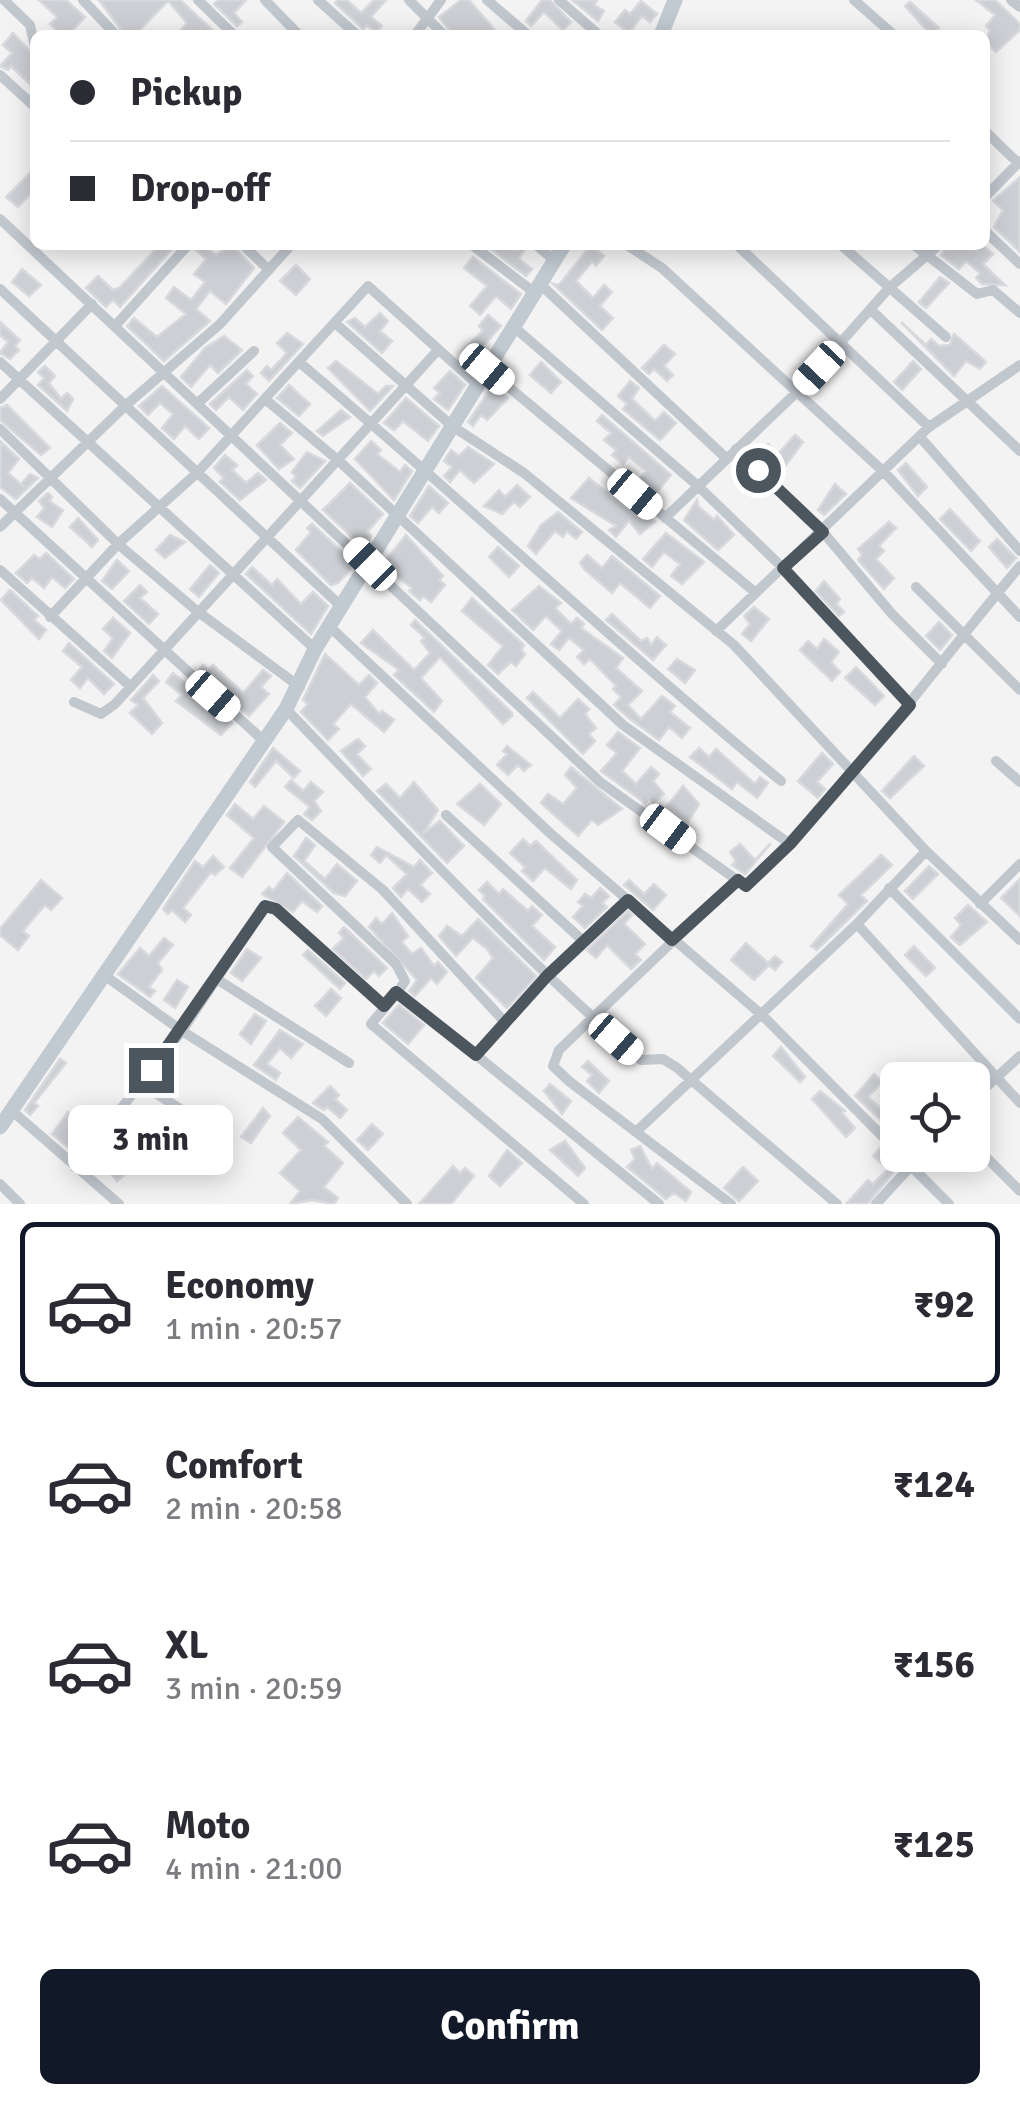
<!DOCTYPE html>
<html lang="en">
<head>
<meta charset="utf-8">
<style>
  :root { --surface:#fff; --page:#f7f7f7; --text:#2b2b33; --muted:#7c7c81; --line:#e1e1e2; --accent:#111827 }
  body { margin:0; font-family:Signika,sans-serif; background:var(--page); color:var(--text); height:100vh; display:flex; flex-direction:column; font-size:38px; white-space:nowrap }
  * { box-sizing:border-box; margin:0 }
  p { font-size:32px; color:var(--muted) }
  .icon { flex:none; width:55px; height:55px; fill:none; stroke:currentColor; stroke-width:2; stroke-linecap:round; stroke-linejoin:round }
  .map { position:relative; height:1204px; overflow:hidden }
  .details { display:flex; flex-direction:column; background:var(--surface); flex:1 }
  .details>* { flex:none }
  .top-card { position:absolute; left:30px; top:30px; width:960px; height:220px; border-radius:15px; box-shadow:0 5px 25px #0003; display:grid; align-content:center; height:220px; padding:0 40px; background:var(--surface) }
  .tools { position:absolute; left:880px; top:1062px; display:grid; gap:20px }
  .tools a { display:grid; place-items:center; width:110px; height:110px; border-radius:15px; background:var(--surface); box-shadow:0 5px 25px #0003; font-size:50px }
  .end { position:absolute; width:45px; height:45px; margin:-22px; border:12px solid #4c565e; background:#fff; box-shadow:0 0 0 5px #fff }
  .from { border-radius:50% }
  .bubble { position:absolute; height:70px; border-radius:15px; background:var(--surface); box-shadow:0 5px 25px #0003; font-size:32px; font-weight:700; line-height:70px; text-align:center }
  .car { position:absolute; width:30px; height:60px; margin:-30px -15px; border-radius:12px; box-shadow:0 0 8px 2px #0007; background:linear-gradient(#fff 24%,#345 0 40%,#fff 0 76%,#345 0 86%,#fff 0) }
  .top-card b { display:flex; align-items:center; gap:35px; height:95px; font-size:38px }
  .top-card b+b { border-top:2px solid var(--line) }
  .top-card i { width:25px; height:25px; background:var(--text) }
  ul { padding:18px 0 0; list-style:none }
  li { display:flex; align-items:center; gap:30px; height:165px; margin:0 20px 15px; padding:0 20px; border:5px solid transparent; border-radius:15px }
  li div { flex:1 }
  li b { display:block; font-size:38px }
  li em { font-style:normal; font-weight:700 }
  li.active { border-color:var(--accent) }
  li>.icon { width:90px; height:90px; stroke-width:1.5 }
  .cta { display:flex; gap:20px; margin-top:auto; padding:20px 40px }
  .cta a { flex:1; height:115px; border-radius:15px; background:var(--accent); color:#fff; font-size:40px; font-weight:700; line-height:115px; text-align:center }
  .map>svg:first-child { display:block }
  .building { fill:#cdcfd4; stroke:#d7d9dd; stroke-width:2.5 }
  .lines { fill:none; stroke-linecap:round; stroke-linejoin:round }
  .street { stroke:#c0c7cd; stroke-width:10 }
  .secondary { stroke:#c1c9d1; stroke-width:15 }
  .route { stroke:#4c565e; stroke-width:12 }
</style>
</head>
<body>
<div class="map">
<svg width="1020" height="1204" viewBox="0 0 1020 1204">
  <rect width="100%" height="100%" fill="#f4f3f3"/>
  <path class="building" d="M39,0H66L85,17L68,35H61L50,24L57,17Z
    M99,0H180L218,35H176L187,23L168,1L135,35H125Z
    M219,0H246L234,13L242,22L237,26L214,4Z
    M338,0H347L361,13L374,0H386L371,17L382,26L376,33L367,25L363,29L335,3Z
    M461,0H469L499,35H453L439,17Z
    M542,0H550L571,22L563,30L544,12L531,26L526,21Z
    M572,0H597L594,5L604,11L598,21Z
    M976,0H995L1020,24V30L996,52L985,42L990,30L986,26L995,15Z
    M641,1L657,14L650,22L642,16L629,33L615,22L625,10L630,14Z
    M910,2L939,28L931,35L905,6Z
    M13,33L35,56V89L11,66L8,70L0,66L12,53L3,45Z
    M35,168V189L18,207L6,197Z
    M1020,177V252L994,227L1003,210L993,201Z
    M160,245L173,248L120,307L113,300L106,307L86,288L98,276L113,290L119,288Z
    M201,245L216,255L232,245L254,268L226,304L210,291L196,309L210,321L164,361L127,326L134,318L157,337L186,314L166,298L174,287L191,300L205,282L194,274L206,259L196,250Z
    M486,245H507L513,250L527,245L519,259L532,269L526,276Z
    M591,245L604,256L596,266L592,262L576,281L593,298L604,285L612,292L600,306L613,318L602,330L553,284L559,285Z
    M948,245H982L993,254L983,264L1005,285L982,284L976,278L980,273L966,261L959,269L941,255Z
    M473,257L521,294L511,309L496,296L480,315L470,306L487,286L464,268Z
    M296,265L310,279L296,295L280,281Z
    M22,269L41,285L29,296L12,282Z
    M940,277L949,283L926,308L919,302Z
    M380,313L388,321L380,331L392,341L382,353L347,322L355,318L365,327Z
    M488,315L501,326L479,351L483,354L476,363L463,351L483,330L479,326Z
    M0,322L20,340L15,346L19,350L10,359L0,353L8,342L0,335Z
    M901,322L926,345L931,339L939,346L950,345L954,334L986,362L980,369L966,361L954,376Z
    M287,333L303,344L269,381L261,373L267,366L271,370L287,353L277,343Z
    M224,336L242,350L218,373L210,365L191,387L181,377L205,348Z
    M664,345L675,354L664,366L673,375L667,381L654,369L649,374L642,368Z
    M336,361L378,394L386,386H393L370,411L328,368Z
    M913,361L921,369L902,390L894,382Z
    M541,362L561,382L551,393L530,375Z
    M45,366L55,376L49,383L61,399L67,393L73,399L67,411L38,385L44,378L38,372Z
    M247,370L253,376L246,384L257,394L243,410L229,397L216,410L210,404Z
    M450,371L465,385L448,410L434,399L440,393L434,388Z
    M630,381L639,388L632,399L655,421L664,412L676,423L660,440L623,409L627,404L618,396Z
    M289,385L310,404L299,416L277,398Z
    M493,385L508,398L487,420L481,415L473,426L468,422Z
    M162,386L209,428L199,439L185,426L174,439L162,428L173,414L160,403L148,415L139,406Z
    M406,398L439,426L428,441L403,421L394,430L384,423Z
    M7,405L50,448L41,455L0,420V408Z
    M341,410L350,417L323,436L317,431Z
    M602,415L671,475L654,496L638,481L646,471L629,457L623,464L612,455L616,450L604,440L611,433L597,421Z
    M280,423L292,433L280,445L294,459L279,469L257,445Z
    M795,435L803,442L781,472L758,453L768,444L778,454Z
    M371,441L381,450L377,454L400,472L405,465L412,471L394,500L355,459Z
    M1,442L19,459L8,473L24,487L21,484L30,474L38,478L16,499L0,487Z
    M468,447L494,464L474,483L460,470L450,482L444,476L452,467L444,461L451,450L459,456Z
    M307,452L325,461L300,488L292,481L296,477L292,472Z
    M225,455L237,465L232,470L246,483L258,473L266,480L240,500L220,482L224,478L214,468Z
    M906,463L927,487L918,496L898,470Z
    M589,478L636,516L642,510L655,522L640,534L629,521L616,537L609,530L616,526L571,498Z
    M350,483L383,514L367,532L371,536L364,548L323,510Z
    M835,484L846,494L824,515L818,510Z
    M517,485L530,497L520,507L514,502L502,514L484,506L499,490L505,497Z
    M429,486L448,503L439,513L432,507L418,523L410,516Z
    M48,493L52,497L49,501L63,510L52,527L37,517L44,508L39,501Z
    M697,500L698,506L714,520L717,516L734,535L718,550L684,520Z
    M950,509L980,541L971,551L940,519Z
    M558,512L582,532L576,539L567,531L563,537L555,531L536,554L528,546L541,525Z
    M78,518L98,540L92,547L70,527Z
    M889,522L896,528L879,546L884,551L876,559L894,578L884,589L858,560L862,555L858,549Z
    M312,524L351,560V569L338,583L331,585L296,550L311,532L307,528Z
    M666,533L704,562L682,584L671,576L680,564L664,552L652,567L643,559Z
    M170,535L185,542L165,558L156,550Z
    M406,535L443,576L439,580L445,585L431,602L423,596L420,600L409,591L412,588L382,565Z
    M997,539L1016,558L1007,568L989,547Z
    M498,547L519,566L509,577L489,557Z
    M46,553L74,579L65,588L52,577L44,588L32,578L27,583L16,573L34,555L40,559Z
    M587,555L602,568L612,556L660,596L650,608L620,583L612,593L584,569L580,563Z
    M117,560L129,571L112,589L102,581Z
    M210,565L219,573L199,597L190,589Z
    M252,567L272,585L277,579L301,604L313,592L328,606L311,634L246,574Z
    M824,581L840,599L836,604L844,612L839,616L816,591Z
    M140,585L147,592L140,598L158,614L149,624L124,601Z
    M539,586L561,603L555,608L571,624L577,618L584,624L581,628L623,658L616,668L642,691L628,705L641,719L662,696L675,706L670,712L690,728L682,738L669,727L659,740L629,718L614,705L621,697L613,689L616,686L590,659L584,664L577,657L584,650L569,638L559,650L551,644L562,631L546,616L533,630L512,610Z
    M10,590L38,616L34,620L46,630L39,639L1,600Z
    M472,598L524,645L521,650L525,654L516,666L511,662L498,674L488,665L503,646L462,611Z
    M754,607L769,619L751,641L742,634L750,624L744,616Z
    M612,614L641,641L647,638L651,645L657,637L666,645L653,660L606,620Z
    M113,618L130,633L112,658L104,651L113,638L103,629Z
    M415,620L512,713V716L503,724L440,657L421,678L442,701L434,712L394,675L399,670L361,643L373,630L414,670L430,653L421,641L425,638L411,625Z
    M939,622L952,635L940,650L926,636Z
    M824,639L839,652L831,662L840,672L832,681L800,650L808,641L817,649Z
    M69,643L114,684L104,694L88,678L80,688L71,680L82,667L63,651Z
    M325,654L359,685L369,675L377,683L365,697L379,714L382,711L394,720L384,732L351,704L333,724L339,729L328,740L301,712L308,704L303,700Z
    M677,659L695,670L685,683L668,669Z
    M203,665L208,670L213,665L243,693L263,670L271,676L261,687L269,694L249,716L199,670Z
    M856,667L884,696L875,705L845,678Z
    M173,673L232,723L221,735L176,701L182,695L166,682Z
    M153,675L159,681L143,698L162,723L152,734L130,713L138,705L131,700Z
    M533,692L560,718L578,699L589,709L585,714L596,728L589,734L595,741L583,754L527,698Z
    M618,732L640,748L622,771L636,784L651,767L659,774L653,781L664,794L653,803L649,798L645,803L601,771L617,753L607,745Z
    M358,739L365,746L357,754L371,769L363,776L341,751Z
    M507,746L531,765L524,771L518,765L508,775L497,765L507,754L503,751Z
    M273,748L300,771L294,778L276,761L255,787L250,782Z
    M699,748L709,757L716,749L755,784L760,777L768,783L757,798L737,782L732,789L690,757Z
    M822,753L833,764L817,782L825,789L818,798L798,781Z
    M914,756L924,766L890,798L882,791Z
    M571,767L622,809L598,825L592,820L578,836L541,803L548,794L563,804L577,788L565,775Z
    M291,780L303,791L311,782L323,792L314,801L321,811L312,820L304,814L310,807L285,787Z
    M414,782L438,810L423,834L440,821L464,846L447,863L377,791L386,784L400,798Z
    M480,784L501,804L484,825L457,804Z
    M683,786L699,804L687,824L667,806Z
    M235,804L253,819L264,806L284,822L242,877L230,868L254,838L227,815Z
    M306,838L315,845L304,861L325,879L337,864L357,881L345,896L334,893L294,856Z
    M523,839L530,846L536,841L577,880L571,889L545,868L533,881L522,871L525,867L510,853Z
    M771,843L745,874L732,865L736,861L730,852L740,844L755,860Z
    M377,847L414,867L420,860L432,873L420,885L430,894L422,902L408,889L401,897L393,888L407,874L386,855L380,863L371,855Z
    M881,855L892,865L861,895L867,901L817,950L811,946L848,904L839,895Z
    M213,856L224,867L215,875L211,872L183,908L191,915L185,922L172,910L168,914L163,909L195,861L203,867Z
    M929,866L938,874L913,899L905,891Z
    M287,873L322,906L317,912L302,901L293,912L262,894L269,887L273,891Z
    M1020,879V916L1001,898Z
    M41,880L62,898L51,910L45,905L23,931L29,936L18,950L0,935V929Z
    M629,880L644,894L654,884L666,895L653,910L624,885Z
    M487,882L499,894L503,889L528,911L532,906L542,915L532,926L555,947L544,960L483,899L485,896L479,890Z
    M600,888L609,896L602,903L607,907L585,928L573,917L583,906L578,902L585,894L591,898Z
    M968,905L987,922L960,945L951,937L961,925L955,918Z
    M628,911L632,915L624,924L645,944L635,954L641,960L631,969L607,945L596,958L587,950Z
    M392,913L408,936L402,942L412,954L421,948L434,966L438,962L447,972L437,984L431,978L415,996L409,991L417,980L369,927L376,918L382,924Z
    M478,919L536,976L507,1008L476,978L493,958L487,949L473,938L456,956L439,936L447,926L462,936Z
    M344,927L387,968L379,976L374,971L366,979L333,949L344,938L339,933Z
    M164,938L173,945L158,963L162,970L149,987L155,991L150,997L118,974L140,948L149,956Z
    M746,943L768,963L775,956L782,962L775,970L769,965L754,980L731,960Z
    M914,946L935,968L926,976L905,955Z
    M247,949L261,958L242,981L231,973Z
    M308,950L345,983L340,989L303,955Z
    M177,980L188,987L175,1008L164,1000Z
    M331,989L341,998L326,1016L315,1006Z
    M399,1005L424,1025L408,1044L383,1023Z
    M255,1014L266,1021L251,1044L240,1034Z
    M280,1030L303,1044L291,1058L280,1048L267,1064L280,1073L276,1080L254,1065Z
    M781,1047L805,1077L800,1082L773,1056Z
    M60,1059L66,1063L34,1103L38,1106L30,1115L25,1110Z
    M588,1061L609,1081L599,1093L587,1081L592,1075L582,1067Z
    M874,1074L882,1082L868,1097L893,1120L898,1115V1136L855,1096Z
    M550,1084L571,1101L562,1114L544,1091Z
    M330,1086L339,1095L335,1099L347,1110L340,1118L327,1107L324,1110L313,1103Z
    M820,1091L845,1111L842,1113L855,1128L846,1137L812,1099Z
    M263,1108L270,1116L251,1143L241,1137Z
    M68,1112L87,1127L75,1153L52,1134Z
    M129,1113L167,1137L161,1151L130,1132L115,1156L128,1172L117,1181L100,1161L95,1167L90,1162Z
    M298,1117L328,1142L324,1146L343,1163L324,1187L338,1198L334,1204L312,1200L290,1204L300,1191L280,1173L301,1150L283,1133Z
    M372,1124L383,1134L368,1150L357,1140Z
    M565,1141L585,1168L578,1176L550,1150Z
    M640,1146L652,1169L657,1163L691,1192L686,1201L674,1193L666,1199L627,1167L635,1159L631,1150Z
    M881,1147L899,1166L867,1204H846L868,1180L873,1184L888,1169L873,1156Z
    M507,1150L522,1163L500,1186L489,1176Z
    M453,1166L460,1173L465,1168L474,1176L451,1204H419Z
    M743,1167L758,1181L739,1201L724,1188Z"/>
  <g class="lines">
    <path class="street" d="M4,0L30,25L35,47
      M83,0L116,35
      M198,0L234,35
      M265,0L299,35
      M318,0L357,35
      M409,0L444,35
      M487,0L528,35
      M559,0L599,35
      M854,0L894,35
      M1011,0L1020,7
      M415,35L441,0
      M0,75L35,107
      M985,131L1019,164
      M985,197L1020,161
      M0,219L600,782L737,880
      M985,231L1020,264
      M243,245L269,270
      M472,245L535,293
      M536,245L554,260
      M627,245L662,268L885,473L1020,617
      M737,245L929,427
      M841,245L946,337
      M914,245L977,294L993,290L1020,313
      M540,284L726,458
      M0,289L343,608
      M871,310L1020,451
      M335,323L452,426L524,473L734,645L926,851L1020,940
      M115,326L188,245
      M514,327L698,486L783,568L910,705
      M0,362L315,649
      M299,362C462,499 617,646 781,781
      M487,369L756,593
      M0,399L92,304
      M265,399L339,461L623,725L790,844
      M198,403L254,351
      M0,429L118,544L197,611L300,687
      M920,437L1020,551
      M736,449L823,532L892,614L942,664
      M0,499L264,741
      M665,518L797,392L889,288L939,245
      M0,527L125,406L220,324L291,245
      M0,570L131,687
      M916,587L1020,690
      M50,617L118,544L197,473L368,286L478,385
      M330,627L551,834L762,1015L898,1152
      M716,631L929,427L1020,365
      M74,702L101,714L115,704L438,350
      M286,709C402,829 515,951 641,1060L663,1059L676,1067L837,1204
      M996,761L1020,782
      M446,815L582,940
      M889,888L1020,1019
      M627,900L547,976L476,1055L659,1204
      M980,904L1020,864
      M857,924L1020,1103
      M104,975L182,1031L322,1119L407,1204
      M215,978L349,1063
      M397,993L371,1024L584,1204
      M476,1055L397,993L405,981L396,964L272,847L298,820L383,890L503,1020
      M140,1083L222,1136
      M972,1100L1020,1056
      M11,1110L119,1204
      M638,1130L857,924L926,851
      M972,1143L1020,1191
      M900,1155L949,1204
      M75,1167L182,1031L265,906L276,909L384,1007
      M0,1184L20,1204
      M731,1204L570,1082L553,1066L559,1050L737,880L746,885C848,790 930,673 1020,566
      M876,1204L921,1155"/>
    <path class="secondary" d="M661,35L675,0
      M0,1127L286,709L315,649L564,245"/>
  </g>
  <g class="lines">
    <path class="route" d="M151,1070L265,906L276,909L384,1006L396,992L476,1055L547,976L628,900L672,940L738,880L746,886L790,844L910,705L783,568L823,532L758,470"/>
  </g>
</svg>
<div class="tools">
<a><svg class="icon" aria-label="locate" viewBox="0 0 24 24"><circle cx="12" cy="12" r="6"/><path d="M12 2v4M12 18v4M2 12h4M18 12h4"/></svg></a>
</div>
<i class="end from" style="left:758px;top:470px"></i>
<i class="end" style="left:151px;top:1070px"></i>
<div class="bubble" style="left:68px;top:1105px;width:165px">3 min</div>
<i class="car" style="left:819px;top:368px;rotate:223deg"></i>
<i class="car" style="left:487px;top:369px;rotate:130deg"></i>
<i class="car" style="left:635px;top:494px;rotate:130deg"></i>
<i class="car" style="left:370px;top:564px;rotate:315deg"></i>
<i class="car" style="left:213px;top:696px;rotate:131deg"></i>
<i class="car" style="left:668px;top:829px;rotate:127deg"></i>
<i class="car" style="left:616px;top:1039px;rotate:131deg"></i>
<div class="top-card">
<b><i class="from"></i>Pickup</b>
<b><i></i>Drop-off</b>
</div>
</div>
<section class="details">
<ul>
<li class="active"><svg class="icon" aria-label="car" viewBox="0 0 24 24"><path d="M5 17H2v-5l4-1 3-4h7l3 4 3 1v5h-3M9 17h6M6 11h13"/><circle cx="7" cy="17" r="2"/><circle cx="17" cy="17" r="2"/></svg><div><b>Economy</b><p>1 min · 20:57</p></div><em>₹92</em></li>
<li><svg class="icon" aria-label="car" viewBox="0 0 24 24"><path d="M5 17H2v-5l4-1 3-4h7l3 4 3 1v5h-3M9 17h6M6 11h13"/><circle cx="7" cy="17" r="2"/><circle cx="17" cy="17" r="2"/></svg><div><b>Comfort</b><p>2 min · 20:58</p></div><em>₹124</em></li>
<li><svg class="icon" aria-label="car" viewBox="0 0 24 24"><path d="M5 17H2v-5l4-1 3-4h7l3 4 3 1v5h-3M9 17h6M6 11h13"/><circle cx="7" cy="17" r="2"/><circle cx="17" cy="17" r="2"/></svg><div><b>XL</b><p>3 min · 20:59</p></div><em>₹156</em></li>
<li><svg class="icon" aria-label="car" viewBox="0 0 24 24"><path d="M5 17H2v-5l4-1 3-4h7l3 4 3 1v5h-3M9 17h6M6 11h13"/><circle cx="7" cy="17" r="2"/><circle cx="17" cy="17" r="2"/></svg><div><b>Moto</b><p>4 min · 21:00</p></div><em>₹125</em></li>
</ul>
<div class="cta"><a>Confirm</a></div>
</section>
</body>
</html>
